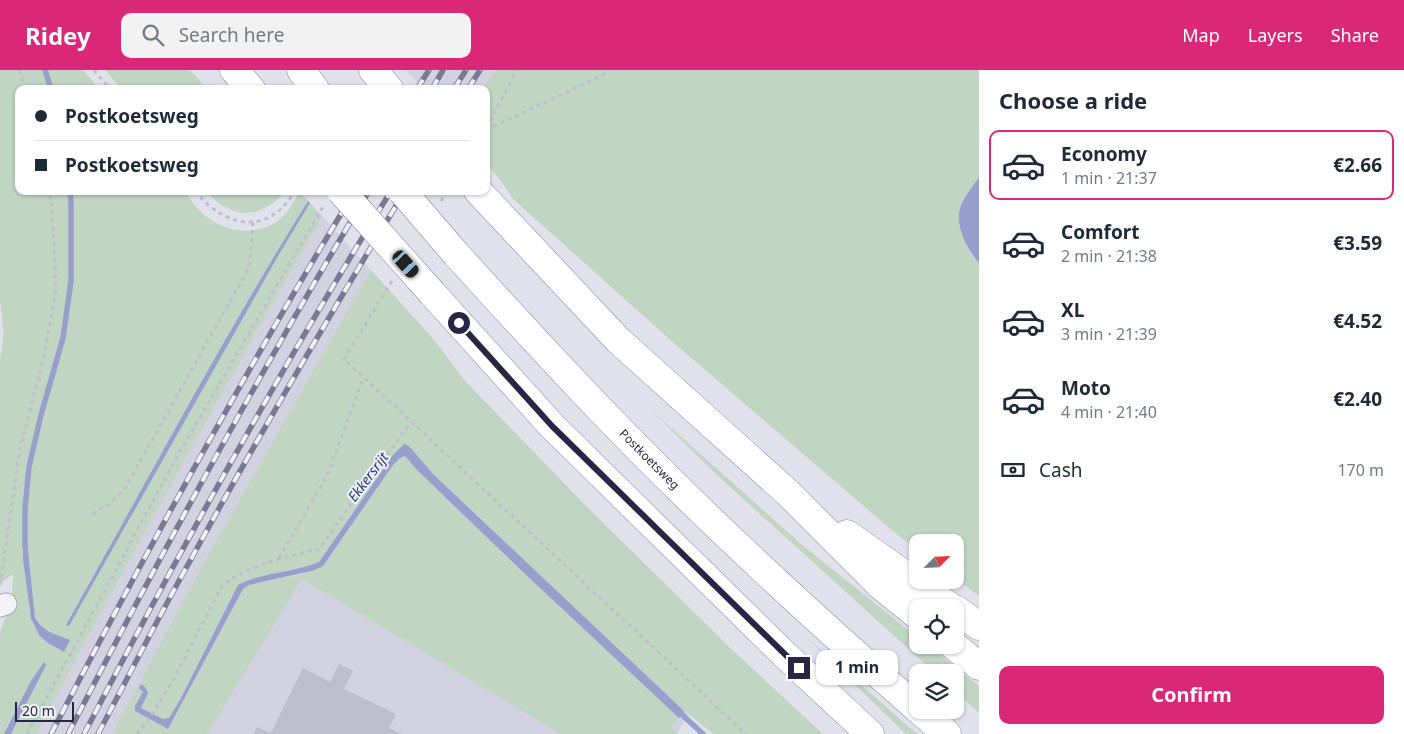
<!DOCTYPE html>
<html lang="en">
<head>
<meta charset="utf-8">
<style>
  :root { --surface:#fff; --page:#f2f2f3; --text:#1f2937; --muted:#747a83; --line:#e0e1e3; --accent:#db2777 }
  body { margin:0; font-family:"Noto Sans",sans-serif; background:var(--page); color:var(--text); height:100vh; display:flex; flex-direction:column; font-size:19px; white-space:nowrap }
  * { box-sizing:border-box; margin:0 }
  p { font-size:16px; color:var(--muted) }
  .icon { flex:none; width:28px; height:28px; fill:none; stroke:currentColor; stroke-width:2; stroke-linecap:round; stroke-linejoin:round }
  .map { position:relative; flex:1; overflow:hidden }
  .side { display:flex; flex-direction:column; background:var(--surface); width:425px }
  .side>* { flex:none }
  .guide { position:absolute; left:15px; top:15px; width:475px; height:110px; border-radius:10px; box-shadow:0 1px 4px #0004; display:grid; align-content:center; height:110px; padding:0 20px; background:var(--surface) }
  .needle { width:32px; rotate:66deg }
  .tools { position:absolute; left:909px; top:464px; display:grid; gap:10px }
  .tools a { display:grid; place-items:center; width:55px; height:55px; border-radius:10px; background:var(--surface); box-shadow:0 1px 4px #0004; font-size:25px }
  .scale { position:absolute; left:15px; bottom:12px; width:59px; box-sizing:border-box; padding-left:5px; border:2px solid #272743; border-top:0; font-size:14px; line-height:18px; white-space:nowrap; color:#272743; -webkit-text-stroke:4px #f0f1f8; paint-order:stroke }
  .end { position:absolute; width:22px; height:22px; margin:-11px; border:6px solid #272743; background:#fff; box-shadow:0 0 0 2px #fff }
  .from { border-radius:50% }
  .bubble { position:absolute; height:35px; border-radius:10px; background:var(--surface); box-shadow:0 1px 4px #0004; font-size:16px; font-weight:700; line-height:35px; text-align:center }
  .car { position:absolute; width:15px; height:30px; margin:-15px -8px; border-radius:6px; box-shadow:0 0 4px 1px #0007; background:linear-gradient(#222 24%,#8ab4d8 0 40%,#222 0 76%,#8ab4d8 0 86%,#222 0) }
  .guide b { display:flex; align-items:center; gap:18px; height:48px; font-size:19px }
  .guide b+b { border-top:1px solid var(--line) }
  .guide i { width:12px; height:12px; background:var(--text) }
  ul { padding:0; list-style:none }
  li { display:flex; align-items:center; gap:15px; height:70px; margin:0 10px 8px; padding:0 10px; border:2px solid transparent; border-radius:10px }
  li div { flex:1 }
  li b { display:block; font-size:19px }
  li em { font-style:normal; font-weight:700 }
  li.active { border-color:var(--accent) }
  li>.icon { width:45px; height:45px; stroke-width:1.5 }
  h2 { padding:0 20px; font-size:22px; line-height:60px }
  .pay { display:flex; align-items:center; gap:12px; height:55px; padding:0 20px; font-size:19px }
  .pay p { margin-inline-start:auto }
  .primary-button { display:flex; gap:10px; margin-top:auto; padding:10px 20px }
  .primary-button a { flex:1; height:58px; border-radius:10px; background:var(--accent); color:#fff; font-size:20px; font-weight:700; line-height:58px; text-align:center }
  header { display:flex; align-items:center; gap:30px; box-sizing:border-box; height:70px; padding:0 25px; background:var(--accent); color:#fff }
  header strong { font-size:24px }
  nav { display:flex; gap:28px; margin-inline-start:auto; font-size:18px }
  .search { width:350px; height:45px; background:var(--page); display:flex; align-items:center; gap:12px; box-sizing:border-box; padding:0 18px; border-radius:10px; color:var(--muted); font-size:19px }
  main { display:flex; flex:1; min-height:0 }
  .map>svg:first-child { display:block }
  .built { fill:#d2d2e0 }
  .green { fill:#c1d5c3; fill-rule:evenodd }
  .water { fill:#999fcd }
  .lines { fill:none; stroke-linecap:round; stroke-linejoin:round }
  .stream { stroke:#999fcd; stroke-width:5.5 }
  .building { fill:#bdbdce }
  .minor-casing { stroke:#a8a9b8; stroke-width:23 }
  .motorway-casing { stroke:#8787a2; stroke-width:29 }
  .path { stroke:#bfbfc9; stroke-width:3; stroke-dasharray:4 4; stroke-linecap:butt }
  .minor { stroke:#f4f4f8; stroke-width:21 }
  .motorway { stroke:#fff; stroke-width:28 }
  .rail-casing { stroke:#797995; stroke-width:5.5 }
  .rail { stroke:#f0f1f8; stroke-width:4; stroke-dasharray:11; stroke-linecap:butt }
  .motorway-bridge-casing { stroke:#8787a2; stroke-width:29; stroke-linecap:butt }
  .motorway-bridge { stroke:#fff; stroke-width:28 }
  .route { stroke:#272743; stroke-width:6 }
  .labels { text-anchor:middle; stroke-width:4; stroke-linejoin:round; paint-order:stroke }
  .street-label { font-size:12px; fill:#272743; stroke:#f0f1f8 }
  .water-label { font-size:14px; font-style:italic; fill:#2e357b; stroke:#f0f1f8 }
</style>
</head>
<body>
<header>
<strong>Ridey</strong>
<div class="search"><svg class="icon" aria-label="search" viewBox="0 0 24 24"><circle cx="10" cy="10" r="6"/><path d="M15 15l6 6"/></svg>Search here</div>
<nav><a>Map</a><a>Layers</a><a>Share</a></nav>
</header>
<main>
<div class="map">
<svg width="979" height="664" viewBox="0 0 979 664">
  <rect width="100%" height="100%" fill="#e0e1ea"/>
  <path class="built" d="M406,0H512L486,19H422Z
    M301,123L434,270L465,311L587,437L728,576L677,664H0V645L53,564Z"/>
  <path class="green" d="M0,0H83L99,19H19V121H184C190,128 195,136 201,142C223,164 263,169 285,144C291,138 295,129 300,122L308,131C222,269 146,413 66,554L68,556L278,186L310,133L322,147C224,318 128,489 36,664H0V562L10,537L12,524L13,504L0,514V289L4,264L0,229ZM23,470H27L35,547L38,554L53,564L34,557L29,541Z
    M105,0H190L207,19H121Z
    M496,0H979V107L960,137L971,184L979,193V526L955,508V472H918L917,480L894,462L675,274L513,129L501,111L486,93V19H483Z
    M206,121H286C260,150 232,150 206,121Z
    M371,200L434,270L465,311L587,437L728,576L823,664H714L684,641L424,395L409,376L403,375L393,385L319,492L302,498L247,510L232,525L180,630L169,648L163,649L141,638L145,628L141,614L139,618L143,622L135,636V641L169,659L243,519L249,515L303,504L327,491L393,395L400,388L405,386L417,400L523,502L679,648L671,657L679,664H561L302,509L207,664H112L205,491Z
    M651,340L801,474L917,567L918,575H928L979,616V643L955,621V602H934L717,405Z
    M805,566L917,664H906Z"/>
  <path class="water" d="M979,107V193C967,179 955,157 960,138C963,128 973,116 979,107Z
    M308,131L310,133L278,186L69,556L66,555C146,413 222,269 308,131Z
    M404,374L409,376L434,405L684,641L679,648L523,502L417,400L405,386L400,388L393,395L323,496L315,500L249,515L243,519L168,659L135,641V636L143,622L139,618L141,614L145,617L148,623L141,638L163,649L169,648L180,630L238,515C262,502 293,503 319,492L393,385Z
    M23,470H27L35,547C41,561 57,565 70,570L64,582L48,573L39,565L31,549L23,489Z
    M44,592L46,595L11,664H4L31,611Z"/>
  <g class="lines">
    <path class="stream" d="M45,0L51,19
      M25,476V439L29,397L41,345L63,268L71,211V133L70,121
      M677,640L703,664"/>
  </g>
  <path class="building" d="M339,594L353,601L344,619L396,644L389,658L402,664H254L257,657L271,663L303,598L330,612Z"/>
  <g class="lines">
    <defs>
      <path id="minor" d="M0,536L6,534"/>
      <g id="motorway">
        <path d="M234,0L251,19"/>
        <path d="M301,0L315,19"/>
        <path d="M373,0L389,19"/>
        <path d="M478,121L618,270L788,423L881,516L918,546"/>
        <path id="s1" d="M456,184C496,228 536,272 577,315C684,429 800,536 918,639"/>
        <path d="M432,223L552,356L785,585L870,664"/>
        <path d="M847,464L952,538"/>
        <path d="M955,539L979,556"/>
        <path d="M953,575L979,596"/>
        <path d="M919,640L947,664"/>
      </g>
    </defs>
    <use href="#minor" class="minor-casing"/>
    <use href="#motorway" class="motorway-casing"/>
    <path class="path" d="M19,0L25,19
      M94,0L110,19
      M486,58L517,0
      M486,60L603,5L608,0
      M195,121C216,147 251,166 281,139C286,134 291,127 296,121
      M441,131L447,121
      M392,211L344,289L746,664
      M93,444L109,434L124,420L246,203L250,191L253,152
      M279,488L327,406L363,308
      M0,515L20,379L44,285L56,220L52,137L49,121
      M27,664L179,383L324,135
      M137,664L147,652L171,614L222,516C242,497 292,485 319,479L411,352"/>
    <use href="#minor" class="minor"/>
    <use href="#motorway" class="motorway"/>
    <defs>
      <path id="rail" d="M417,19L429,0
        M432,19L443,0
        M454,19L466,0
        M468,19L480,0
        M51,664C147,480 247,298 355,121
        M68,664C163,480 262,298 369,121
        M84,664C180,480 281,298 391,121
        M98,664C127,609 155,554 185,500C255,372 329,246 405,121"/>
    </defs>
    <use href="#rail" class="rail-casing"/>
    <use href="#rail" class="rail"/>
    <defs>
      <path id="motorway-bridge" d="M341,121L432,223
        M402,121L456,184"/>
    </defs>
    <use href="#motorway-bridge" class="motorway-bridge-casing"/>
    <use href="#motorway-bridge" class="motorway-bridge"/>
  </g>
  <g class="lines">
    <path class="route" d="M459,253L552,356L799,598"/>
  </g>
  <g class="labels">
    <g class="street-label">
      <text dy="4" stroke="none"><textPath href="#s1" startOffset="282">Postkoetsweg</textPath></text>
    </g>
    <g class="water-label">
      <text transform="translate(368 407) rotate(-53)" y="5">Ekkersrijt</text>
    </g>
  </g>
</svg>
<div class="tools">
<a><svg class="needle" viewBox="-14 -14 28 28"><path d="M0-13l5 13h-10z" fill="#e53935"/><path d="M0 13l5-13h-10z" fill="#747a83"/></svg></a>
<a><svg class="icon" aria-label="locate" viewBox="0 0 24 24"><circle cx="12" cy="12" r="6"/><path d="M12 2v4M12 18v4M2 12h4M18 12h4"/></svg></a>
<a><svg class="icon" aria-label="layers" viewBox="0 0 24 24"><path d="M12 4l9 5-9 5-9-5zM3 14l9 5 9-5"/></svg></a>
</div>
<div class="scale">20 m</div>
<i class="end from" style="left:459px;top:253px"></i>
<i class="end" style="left:799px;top:598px"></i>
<div class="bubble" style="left:816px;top:580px;width:82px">1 min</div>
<i class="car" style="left:406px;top:194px;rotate:138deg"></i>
<div class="guide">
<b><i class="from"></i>Postkoetsweg</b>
<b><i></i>Postkoetsweg</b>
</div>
</div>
<section class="side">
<h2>Choose a ride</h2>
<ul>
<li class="active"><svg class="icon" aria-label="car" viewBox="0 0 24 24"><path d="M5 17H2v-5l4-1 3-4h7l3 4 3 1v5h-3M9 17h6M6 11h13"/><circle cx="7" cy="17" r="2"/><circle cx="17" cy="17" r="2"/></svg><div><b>Economy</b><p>1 min · 21:37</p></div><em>€2.66</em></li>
<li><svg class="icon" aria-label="car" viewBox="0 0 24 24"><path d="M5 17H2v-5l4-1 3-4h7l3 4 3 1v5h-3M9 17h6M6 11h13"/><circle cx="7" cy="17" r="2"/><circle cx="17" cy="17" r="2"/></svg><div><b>Comfort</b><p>2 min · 21:38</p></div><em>€3.59</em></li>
<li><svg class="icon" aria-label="car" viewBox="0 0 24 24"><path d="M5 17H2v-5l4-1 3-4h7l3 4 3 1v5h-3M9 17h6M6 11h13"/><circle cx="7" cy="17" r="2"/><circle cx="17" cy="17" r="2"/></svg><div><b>XL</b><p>3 min · 21:39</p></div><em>€4.52</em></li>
<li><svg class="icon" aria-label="car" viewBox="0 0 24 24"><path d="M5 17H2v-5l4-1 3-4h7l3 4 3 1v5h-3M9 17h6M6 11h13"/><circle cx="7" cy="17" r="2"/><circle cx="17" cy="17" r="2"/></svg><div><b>Moto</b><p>4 min · 21:40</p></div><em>€2.40</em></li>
</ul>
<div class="pay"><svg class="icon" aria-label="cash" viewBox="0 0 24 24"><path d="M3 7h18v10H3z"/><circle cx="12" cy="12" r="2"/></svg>Cash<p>170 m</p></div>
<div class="primary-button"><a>Confirm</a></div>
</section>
</main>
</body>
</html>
